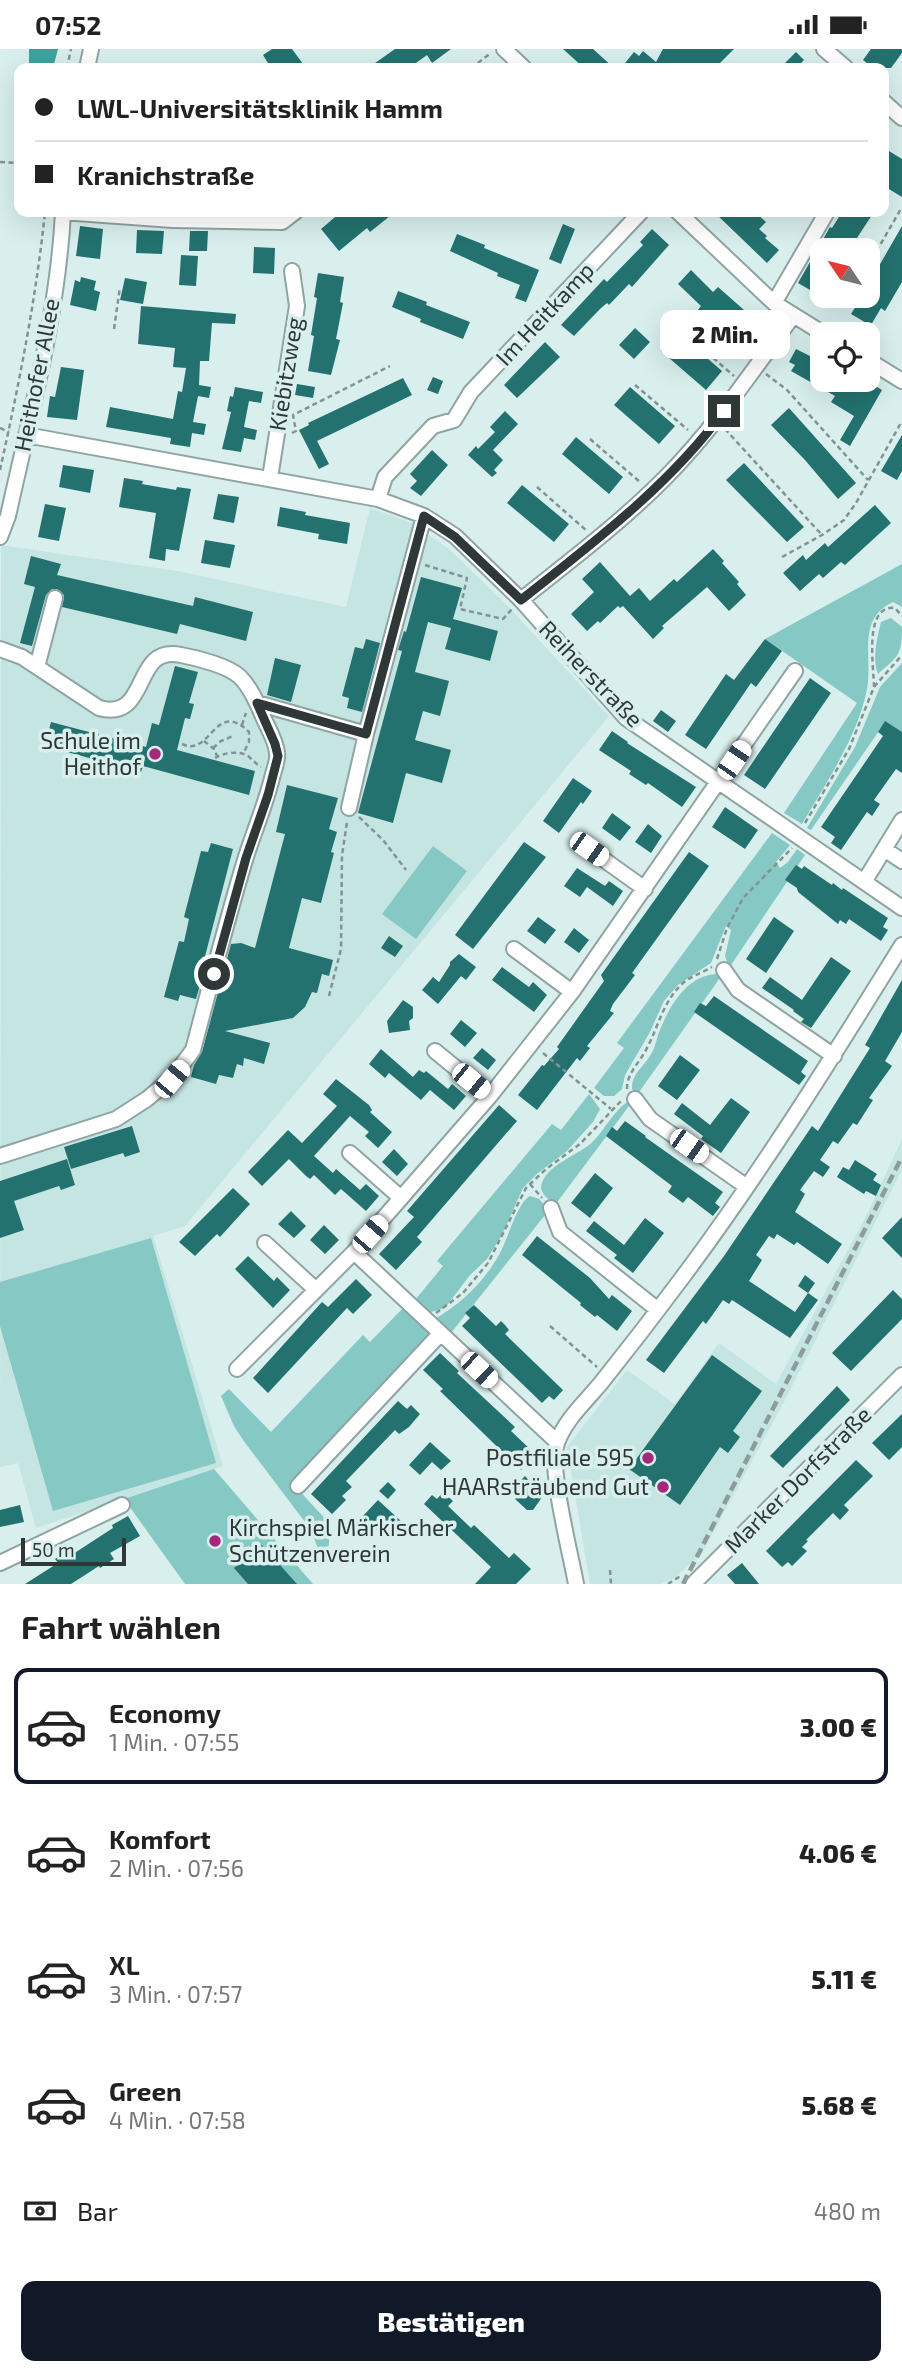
<!DOCTYPE html>
<html lang="de">
<head>
<meta charset="utf-8">
<style>
  :root { --surface:#fff; --page:#f2f2f2; --text:#222; --muted:#767676; --line:#e0e0e0; --accent:#111827 }
  body { margin:0; font-family:"Exo 2",sans-serif; background:var(--page); color:var(--text); height:100vh; display:flex; flex-direction:column; font-size:26px; white-space:nowrap }
  * { box-sizing:border-box; margin:0 }
  p { font-size:23px; color:var(--muted) }
  .icon { flex:none; width:38px; height:38px; fill:none; stroke:currentColor; stroke-width:2; stroke-linecap:round; stroke-linejoin:round }
  .map { position:relative; height:1535px; overflow:hidden }
  .sheet { display:flex; flex-direction:column; background:var(--surface); flex:1 }
  .sheet>* { flex:none }
  .guide { position:absolute; left:14px; top:14px; width:875px; height:154px; border-radius:14px; box-shadow:0 7px 28px #0002; display:grid; align-content:center; height:154px; padding:0 21px; background:var(--surface) }
  .needle { width:46px; rotate:305deg }
  .buttons { position:absolute; left:810px; top:189px; display:grid; gap:14px }
  .buttons a { display:grid; place-items:center; width:70px; height:70px; border-radius:14px; background:var(--surface); box-shadow:0 7px 28px #0002; font-size:35px }
  .scale { position:absolute; left:21px; bottom:18px; width:105px; box-sizing:border-box; padding-left:7px; border:4px solid #2f3837; border-top:0; font-size:19px; line-height:24px; white-space:nowrap; color:#2f3837; -webkit-text-stroke:5px #d8efed; paint-order:stroke }
  .end { position:absolute; width:32px; height:32px; margin:-16px; border:9px solid #2f3837; background:#fff; box-shadow:0 0 0 4px #fff }
  .from { border-radius:50% }
  .bubble { position:absolute; height:49px; border-radius:14px; background:var(--surface); box-shadow:0 7px 28px #0002; font-size:23px; font-weight:800; line-height:49px; text-align:center }
  .car { position:absolute; width:21px; height:42px; margin:-21px -10px; border-radius:9px; box-shadow:0 0 5px 2px #0007; background:linear-gradient(#fff 24%,#345 0 40%,#fff 0 76%,#345 0 86%,#fff 0) }
  .guide b { display:flex; align-items:center; gap:24px; height:66px; font-size:26px }
  .guide b+b { border-top:2px solid var(--line) }
  .guide i { width:18px; height:18px; background:var(--text) }
  ul { padding:0; list-style:none }
  li { display:flex; align-items:center; gap:21px; height:116px; margin:0 14px 10px; padding:0 7px; border:4px solid transparent; border-radius:14px }
  li div { flex:1 }
  li b { display:block; font-size:26px }
  li em { font-style:normal; font-weight:800 }
  li.active { border-color:var(--accent) }
  li>.icon { width:63px; height:63px; stroke-width:1.5 }
  h2 { padding:0 21px; font-size:32px; line-height:84px }
  .pay { display:flex; align-items:center; gap:18px; height:77px; padding:0 21px; font-size:26px }
  .pay p { margin-inline-start:auto }
  .cta { display:flex; gap:14px; margin-top:auto; padding:14px 21px }
  .cta a { flex:1; height:80px; border-radius:14px; background:var(--accent); color:#fff; font-size:28px; font-weight:800; line-height:80px; text-align:center }
  .status { display:flex; justify-content:space-between; align-items:center; height:49px; padding:0 35px; background:var(--surface); direction:ltr }
  .status svg { height:19px; fill:currentColor }
  .map>svg:first-child { display:block }
  .built { fill:#c5e5e3 }
  .green { fill:#85c8c4 }
  .water { fill:#3da39f }
  .building { fill:#23726f }
  .lines { fill:none; stroke-linecap:round; stroke-linejoin:round }
  .minor-casing { stroke:#8fa4a3; stroke-width:18 }
  .path { stroke:#839392; stroke-width:2.5; stroke-dasharray:5 3.5; stroke-linecap:butt }
  .minor { stroke:#fff; stroke-width:14 }
  .rail { stroke:#8c9c9b; stroke-width:4.5; stroke-dasharray:10 5; stroke-linecap:butt }
  .route { stroke:#2f3837; stroke-width:9 }
  .poi-dot { fill:#a4287b; stroke:#d8efed; stroke-width:2.5 }
  .labels { text-anchor:middle; stroke-width:7; stroke-linejoin:round; paint-order:stroke }
  .street-label { font-size:23px; fill:#2f3837; stroke:#d8efed }
  .poi-label { font-size:23px; fill:#2f3837; stroke:#d8efed; text-anchor:end }
</style>
</head>
<body>
<div class="status"><b>07:52</b><svg viewBox="0 0 49 12"><path d="M0 12V9h3v3zM5 12V6h3v6zM10 12V3h3v9zM15 12V0h3v12zM26 1h20v11H26zM47 4h2v5h-2z"/></svg></div>
<div class="map">
<svg width="902" height="1535" viewBox="0 0 902 1535">
  <rect width="100%" height="100%" fill="#d8efed"/>
  <path class="built" d="M370,459L412,474L449,500L506,555L609,667L185,1177L153,1187L223,1417L36,1479L18,1414L0,1418L1,496L177,522L346,558Z
    M902,1090V1121L784,1353L701,1506L674,1529L661,1535H590L567,1398L627,1321L675,1355L719,1294L776,1335L867,1165Z"/>
  <path class="green" d="M902,515V558L893,553C856,570 873,608 867,640C858,687 826,734 802,775L784,764L857,654L765,590Z
    M891,569L902,578C902,607 898,607 878,625C872,611 877,589 881,573Z
    M902,614V684L885,673L811,781L807,779L855,698L880,638Z
    M772,784L790,796L776,813L780,819L788,813L797,800L805,806L729,919L725,907L731,881L726,877L711,914L678,936L664,952L650,983L625,1026L622,1040L614,1047H604L594,1039L624,999L617,994Z
    M433,797L467,822L416,890L382,865Z
    M716,925L722,926L637,1046L632,1040C631,1026 643,1018 650,1007C654,1001 656,993 658,986C668,960 685,927 716,925Z
    M589,1045L600,1060L593,1073L567,1102L538,1124L523,1139L502,1186L487,1210L470,1226L445,1259L428,1264L415,1251L443,1217L437,1212L552,1075L561,1081Z
    M629,1052L632,1053L555,1156C548,1150 538,1143 542,1134C548,1116 575,1107 589,1096C604,1084 612,1062 629,1052Z
    M530,1147L539,1150L549,1161L451,1284L435,1270C462,1254 485,1232 500,1204C508,1190 517,1154 530,1147Z
    M151,1189L216,1414L53,1462L0,1277V1233Z
    M403,1259L434,1287L295,1437L329,1474V1496L316,1507L317,1497L311,1481L243,1391L234,1377L221,1347L229,1340L271,1383L363,1286L370,1293Z
    M214,1420L313,1535H185L124,1450Z"/>
  <path class="water" d="M29,0H58L53,19H29Z"/>
  <path class="building" d="M272,0H292L306,19H271L263,6Z
    M395,0H451L432,14L427,6L409,19H368Z
    M563,0H593L614,19H584Z
    M663,0H734L718,16L704,19H621L634,3L639,7L643,2L656,13Z
    M871,0H902V4L891,19H873L863,11Z
    M796,3L804,11L796,19H780Z
    M884,99L902,110V148L884,137Z
    M341,163H395L370,183L367,179L339,202L321,180Z
    M714,163H755L766,173L759,180L767,187L765,189L779,201L767,214Z
    M842,163H874L849,201H822V237L817,245L798,234L830,178L832,179Z
    M563,175L575,180L561,215L549,210Z
    M80,177L103,180L100,210L76,207Z
    M902,177V233L885,262L881,259L868,281V275L851,265L859,252L868,258V236Z
    M652,180L669,196L632,238L629,235L609,256L607,254L600,260L574,287L561,276L604,230L607,233L643,196L640,193Z
    M137,181L164,182L162,205L136,204Z
    M190,182H208L207,202H189Z
    M457,185L485,196L484,199L539,221L526,253L515,249L520,236L497,227L498,224L450,202Z
    M254,198L275,199L274,225L253,224Z
    M181,206L198,207L196,237L179,236Z
    M691,221L713,243L718,238L752,268L726,298L692,268L701,257L678,235Z
    M318,224L344,228L340,253L343,254L336,290L340,291L331,326L308,322L314,287L311,286L317,249L314,248Z
    M81,228L96,232L94,241L100,243L96,262L70,256L75,231L80,233Z
    M125,229L147,233L143,255L120,251Z
    M398,242L427,253L426,256L470,273L463,290L420,273L421,270L392,258Z
    M141,257L236,265L235,275L212,274L209,312H200L199,336L211,338L209,349L198,347L193,373L206,375L204,386L192,384L190,398L170,395L171,389L106,378L110,358L173,370L178,342L182,343L186,319L173,318L175,299L138,295Z
    M635,279L650,293L634,310L619,296Z
    M677,283L722,322L706,341L661,302Z
    M545,293L560,308L517,349L504,336Z
    M796,300L822,313V331H857L870,338L872,335L882,341L850,397L840,391L854,367L831,353L835,347L791,322L795,316L789,313Z
    M61,318L84,321L77,371L47,368L50,347L55,348Z
    M433,328L443,332L438,345L427,341Z
    M403,329L412,346L317,392L329,415L319,420L299,381L309,376L308,374Z
    M297,335L315,338L313,349L295,346Z
    M235,338L263,343L261,354L249,352L244,378L257,381L255,391L244,389L241,403L222,400L231,363L227,362L230,347L233,348Z
    M630,338L675,377L659,395L614,356Z
    M789,359L856,434L838,450L805,411L771,376Z
    M505,362L518,375L493,401L503,411L494,421L497,424L492,428L468,406L476,397L478,400L495,383L490,378Z
    M902,386V422L897,431L881,422Z
    M576,388L623,428L609,445L562,405Z
    M432,401L448,416L421,447L410,439L417,432L410,425Z
    M744,414L804,478L787,493L726,431Z
    M63,416L94,421L90,444L59,438Z
    M124,429L143,432L142,435L176,441L177,438L191,440L179,502L166,500L165,512L149,509L156,464L119,458Z
    M522,436L569,475L554,493L507,454Z
    M218,445L239,448L234,474L213,470Z
    M45,455L66,459L59,492L38,488Z
    M875,456L891,474L845,516L841,513L823,529L819,525L800,542L783,524L803,506L806,511L825,494L828,498Z
    M280,458L306,463L305,466L350,474L347,495L318,490L319,485L277,477Z
    M205,491L235,496L230,519L201,514Z
    M713,500L724,512L722,514L739,533L737,535L746,546L729,562L707,538L662,577L664,579L653,590L623,557L620,559L618,557L600,574L598,572L587,582L571,565L594,543L582,530L600,513L630,547L639,539L650,552L674,530L677,533Z
    M31,507L61,515L57,526L193,557L195,548L253,563L246,592L180,575L177,585L62,558L64,546L57,540H52L46,546L32,597L20,594L35,538L24,535Z
    M421,528L462,539L453,570L498,582L490,612L445,600L451,579L428,573L415,623L449,632L440,667L423,662L415,691L451,701L442,734L406,724L393,774L358,764L402,602L398,601L404,582L406,583Z
    M366,590L380,594L362,663L347,659L349,649L342,647L355,598L363,600Z
    M765,590L782,602L756,638L751,634L706,700L685,686L726,625L734,631Z
    M275,609L301,616L291,653L267,646Z
    M175,617L198,623L189,654L194,655L190,670L185,669L177,701L255,722L249,746L143,717L141,723L45,697L51,673L146,698L152,674L159,676Z
    M810,629L831,644L765,740L744,726Z
    M661,661L676,672L668,683L653,672Z
    M885,672L902,683V724L896,720L874,751L880,755L872,767L867,763L841,801L831,794L835,788L821,778L883,687L878,683Z
    M612,682L628,693L627,694L696,738L682,758L648,734L646,736L629,725L631,722L599,701Z
    M573,729L592,742L583,755L581,753L559,784L543,772Z
    M287,736L338,749L329,780L337,783L331,803L334,804L321,854L302,849L289,899L333,911L329,927L322,925L317,944L312,943L305,958L293,969L225,982L270,994L264,1015L244,1009L243,1017L237,1015L233,1029L219,1026L216,1035L191,1028L194,1016L202,1003L231,895L241,894L255,899L285,785L276,783Z
    M725,758L758,781L745,800L712,778Z
    M612,764L631,778L620,792L602,779Z
    M648,775L662,787L651,804L635,793Z
    M524,793L546,808L473,900L455,886Z
    M211,794L233,800L203,915L207,912L196,950L180,946L178,952L164,948L179,892L184,893L189,870L184,868L201,802L208,803Z
    M689,803L709,817L632,924L635,926L613,955L610,962L614,964L587,997L590,999L580,1012L577,1009L537,1061L518,1046L542,1016L544,1017L559,1000L557,998L604,932L601,926Z
    M796,816L802,820L804,817L832,836L833,834L842,841L843,839L888,869L883,878L888,881L881,892L849,870L846,875L840,871L838,875L798,843L797,839L785,831Z
    M577,819L605,837L609,832L623,842L613,857L587,838L580,848L564,837Z
    M538,868L556,881L545,895L527,882Z
    M774,868L794,882L766,924L746,910Z
    M574,879L589,891L579,904L564,893Z
    M389,887L403,897L395,908L381,899Z
    M459,905L476,918L466,931L461,927L438,955L422,941L433,928L439,933L450,916V913Z
    M831,908L851,922L811,979L801,973L804,970L793,962L794,961L762,939L770,928L802,951Z
    M502,918L529,938L533,933L547,946L534,963L492,931Z
    M902,931V983L885,1012L892,1017L869,1049L873,1051L857,1076L853,1074L838,1095L833,1092L820,1111L830,1118L823,1128L814,1122L800,1141L805,1145L795,1163L842,1195L828,1215L797,1193L794,1196L777,1185L774,1190L769,1187L756,1206L762,1211L749,1232L795,1263L808,1244L818,1251L790,1289L732,1251L729,1255L723,1251L706,1275L703,1272L664,1324L646,1311L724,1207L812,1077L818,1082L870,999L865,996Z
    M714,947L808,1012L801,1023L806,1027L799,1036L694,963L700,954L706,957Z
    M403,951L413,958V969L409,972L410,981L389,984L387,972Z
    M461,971L477,984L465,998L450,985Z
    M482,999L496,1011L488,1021L473,1009Z
    M381,1000L413,1028L419,1021L424,1024L426,1022L448,1040L452,1035L466,1047L454,1061L430,1041L421,1051L389,1024L385,1029L369,1015Z
    M680,1006L700,1021L677,1051L658,1037Z
    M336,1030L369,1056L372,1061L370,1063L392,1083L378,1099L365,1087L369,1083L350,1067L314,1107L333,1124L336,1120L360,1141L366,1135L379,1147L366,1162L341,1140L335,1146L314,1126L310,1130L306,1127L289,1110L262,1137L248,1123L288,1081L302,1094L337,1057L323,1045Z
    M731,1049L750,1063L721,1104L701,1090L703,1087L674,1065L682,1054L710,1076Z
    M499,1056L517,1072L417,1188L422,1193L396,1221L379,1205L414,1168L407,1162Z
    M625,1072L646,1087L645,1088L723,1143L715,1154L720,1158L713,1167L688,1148L683,1154L668,1143L672,1137L606,1087L612,1078L617,1082Z
    M132,1077L140,1103L125,1108L123,1104L71,1120L64,1098Z
    M394,1100L408,1115L397,1127L382,1113Z
    M67,1110L75,1136L61,1141L59,1137L14,1152L24,1181L0,1189V1132Z
    M855,1111L877,1125L873,1131L881,1136L876,1147L866,1142L864,1145L837,1128L843,1118L849,1121Z
    M595,1124L613,1139L590,1169L571,1154Z
    M233,1139L250,1155L220,1188L217,1185L195,1207L179,1193Z
    M291,1162L306,1177L294,1189L278,1175Z
    M902,1168V1209L882,1189Z
    M645,1169L664,1184L633,1224L614,1209L617,1206L586,1182L594,1172L624,1196Z
    M324,1176L339,1191L325,1205L310,1191Z
    M537,1187L590,1229L609,1250L612,1246L632,1262L617,1282L597,1266L595,1268L580,1256L581,1254L522,1206Z
    M248,1207L274,1232L277,1228L290,1241L273,1259L235,1220Z
    M805,1226L815,1234L808,1244L798,1237Z
    M356,1230L372,1246L353,1265L347,1259L268,1344L253,1329L322,1253L328,1258Z
    M893,1241L902,1250V1270L851,1322L832,1304Z
    M474,1256L496,1277L501,1272L505,1276L509,1281L505,1285L563,1341L554,1351L549,1347L542,1354L462,1277L470,1269L465,1264Z
    M440,1304L459,1322L457,1324L515,1378L511,1382L532,1402L535,1407L521,1421L440,1342L443,1340L423,1321Z
    M712,1306L762,1342L733,1382L740,1388L728,1404L720,1398L680,1456L629,1420Z
    M837,1337L850,1351L783,1419L770,1407Z
    M398,1352L407,1360L411,1356L420,1365L409,1378L399,1385L395,1381L346,1432L352,1438L342,1447L346,1451L332,1465L311,1445Z
    M902,1365V1398L889,1411L872,1394Z
    M430,1393L451,1412L441,1421L432,1413L420,1426L409,1416Z
    M856,1411L873,1427L844,1456L849,1461L840,1471L833,1464L806,1491L808,1492L802,1498L807,1502L792,1517L788,1513L782,1518L766,1502Z
    M525,1427L543,1447L533,1461H527L515,1450L521,1443L515,1437Z
    M388,1433L396,1441L388,1450L379,1442Z
    M443,1443L453,1452L448,1457L471,1479L474,1476L509,1509L514,1504L531,1520L516,1535H475L491,1518L424,1455L432,1446L437,1450Z
    M378,1451L403,1474L393,1485L384,1476L378,1482L362,1468Z
    M20,1456L24,1473L0,1478V1461Z
    M128,1467L140,1487L110,1504L114,1510L100,1519L99,1517L71,1535H25L58,1514L55,1510L70,1500L73,1505L113,1479L112,1476Z
    M262,1496L297,1535H248L234,1519Z
    M742,1514L759,1535H735L727,1526Z"/>
  <g class="lines">
    <defs>
      <path id="minor" d="M504,0L524,19
        M824,0L846,19
        M87,19L91,0
        M884,53L902,69
        M62,163L173,171L282,173L295,163
        M678,163L774,254L824,285
        M774,254L827,163
        M868,311L902,332
        M26,386L378,450L424,467L455,487L521,551L626,669L902,859
        M270,429L297,257L292,222
        M378,450L385,428L433,377L454,371L471,343L641,163
        M0,488L8,467C30,367 58,265 63,163
        M521,551C571,511 623,472 668,426C715,378 753,321 793,267
        M0,600L22,608L99,659C151,673 131,595 181,606C197,609 229,617 240,628C251,639 258,656 264,670C269,681 276,692 277,704C278,711 275,718 273,725C266,755 254,782 245,811C226,874 210,937 193,1001L172,1029L147,1050L116,1070L0,1107
        M37,618L55,549
        M257,654L366,685L424,467
        M349,759L366,685
        M589,800L645,840
        M884,800L902,812
        M864,833L902,771
        M514,900L572,943
        M724,921L738,941L834,1007
        M435,1002L490,1047
        M635,1050L650,1070L747,1138
        M350,1104L401,1149
        M551,1159L560,1183L658,1261
        M265,1194L315,1240
        M354,1203L557,1393
        M237,1320L354,1203L490,1047L572,943L795,622
        M298,1437L440,1285
        M0,1514L122,1456
        M576,1535C571,1506 548,1418 557,1394C565,1371 586,1352 601,1334C629,1299 656,1264 682,1229C762,1122 832,1009 902,896
        M693,1535L902,1326"/>
    </defs>
    <use href="#minor" class="minor-casing"/>
    <path class="path" d="M67,19L71,0
      M471,19L491,4
      M0,113L19,114
      M868,217L902,158
      M114,280L120,238
      M681,281L734,327
      M766,325L787,341L868,431
      M635,336L688,381
      M0,379L9,383
      M725,380L822,486
      M292,384L296,382L293,366L390,317
      M590,390L640,433
      M0,421C19,335 36,250 45,163
      M537,438L587,482
      M782,508L822,486L844,471L856,454L902,372
      M425,516L467,529L460,560L503,570L512,560
      M874,638C874,619 863,555 895,559L902,567
      M242,676L246,664
      M204,692L214,700L217,707
      M182,695C211,709 215,649 249,683V693L243,705
      M213,699L221,692L233,687
      M215,709C223,704 239,701 248,707C253,711 256,715 261,718
      M359,768L383,791L406,821
      M805,774L849,700L874,638L902,606
      M717,910L727,879L743,849L792,799
      M329,947L341,900L342,806L347,773
      M543,1004L611,1060
      M627,1040C627,1026 636,1017 643,1006C658,982 661,954 683,934C691,927 702,924 712,918
      M530,1135L542,1149
      M436,1264L463,1244L488,1214L526,1139L546,1120L580,1095L622,1051
      M550,1277L597,1318
      M610,1521L611,1535
      M668,1535L682,1526"/>
    <use href="#minor" class="minor"/>
    <path class="rail" d="M683,1535L902,1108"/>
  </g>
  <g class="lines">
    <path class="route" d="M214,925L246,809L268,746L278,707L275,695L257,654L366,685L424,467L455,488L521,551C593,494 670,436 724,362"/>
  </g>
  <g class="poi-dot">
    <circle cx="155" cy="705" r="7"/>
    <circle cx="648" cy="1409" r="7"/>
    <circle cx="663" cy="1438" r="7"/>
    <circle cx="215" cy="1492" r="7"/>
  </g>
  <g class="labels">
    <g class="street-label">
      <text transform="translate(545 265) rotate(-47)" y="8">Im Heitkamp</text>
      <text transform="translate(286 325) rotate(-81)" y="8">Kiebitzweg</text>
      <text transform="translate(37 326) rotate(-79)" y="8">Heithofer Allee</text>
      <text transform="translate(591 625) rotate(46)" y="8">Reiherstraße</text>
      <text transform="translate(798 1431) rotate(-45)" y="8">Marker Dorfstraße</text>
    </g>
    <g class="poi-label">
      <text x="141" y="700">Schule im<tspan x="141" dy="26">Heithof</tspan></text>
      <text x="634" y="1417">Postfiliale 595</text>
      <text x="649" y="1446">HAARsträubend Gut</text>
      <text x="229" y="1487" text-anchor="start">Kirchspiel Märkischer<tspan x="229" dy="26">Schützenverein</tspan></text>
    </g>
  </g>
</svg>
<div class="buttons">
<a><svg class="needle" viewBox="-14 -14 28 28"><path d="M0-13l5 13h-10z" fill="#e53935"/><path d="M0 13l5-13h-10z" fill="#767676"/></svg></a>
<a><svg class="icon" aria-label="locate" viewBox="0 0 24 24"><circle cx="12" cy="12" r="6"/><path d="M12 2v4M12 18v4M2 12h4M18 12h4"/></svg></a>
</div>
<div class="scale">50 m</div>
<i class="end from" style="left:214px;top:925px"></i>
<i class="end" style="left:724px;top:362px"></i>
<div class="bubble" style="left:660px;top:261px;width:130px">2 Min.</div>
<i class="car" style="left:734px;top:711px;rotate:34deg"></i>
<i class="car" style="left:589px;top:800px;rotate:125deg"></i>
<i class="car" style="left:172px;top:1030px;rotate:40deg"></i>
<i class="car" style="left:471px;top:1032px;rotate:129deg"></i>
<i class="car" style="left:689px;top:1097px;rotate:125deg"></i>
<i class="car" style="left:370px;top:1185px;rotate:41deg"></i>
<i class="car" style="left:479px;top:1321px;rotate:133deg"></i>
<div class="guide">
<b><i class="from"></i>LWL-Universitätsklinik Hamm</b>
<b><i></i>Kranichstraße</b>
</div>
</div>
<section class="sheet">
<h2>Fahrt wählen</h2>
<ul>
<li class="active"><svg class="icon" aria-label="car" viewBox="0 0 24 24"><path d="M5 17H2v-5l4-1 3-4h7l3 4 3 1v5h-3M9 17h6M6 11h13"/><circle cx="7" cy="17" r="2"/><circle cx="17" cy="17" r="2"/></svg><div><b>Economy</b><p>1 Min. · 07:55</p></div><em>3.00 €</em></li>
<li><svg class="icon" aria-label="car" viewBox="0 0 24 24"><path d="M5 17H2v-5l4-1 3-4h7l3 4 3 1v5h-3M9 17h6M6 11h13"/><circle cx="7" cy="17" r="2"/><circle cx="17" cy="17" r="2"/></svg><div><b>Komfort</b><p>2 Min. · 07:56</p></div><em>4.06 €</em></li>
<li><svg class="icon" aria-label="car" viewBox="0 0 24 24"><path d="M5 17H2v-5l4-1 3-4h7l3 4 3 1v5h-3M9 17h6M6 11h13"/><circle cx="7" cy="17" r="2"/><circle cx="17" cy="17" r="2"/></svg><div><b>XL</b><p>3 Min. · 07:57</p></div><em>5.11 €</em></li>
<li><svg class="icon" aria-label="car" viewBox="0 0 24 24"><path d="M5 17H2v-5l4-1 3-4h7l3 4 3 1v5h-3M9 17h6M6 11h13"/><circle cx="7" cy="17" r="2"/><circle cx="17" cy="17" r="2"/></svg><div><b>Green</b><p>4 Min. · 07:58</p></div><em>5.68 €</em></li>
</ul>
<div class="pay"><svg class="icon" aria-label="cash" viewBox="0 0 24 24"><path d="M3 7h18v10H3z"/><circle cx="12" cy="12" r="2"/></svg>Bar<p>480 m</p></div>
<div class="cta"><a>Bestätigen</a></div>
</section>
</body>
</html>
